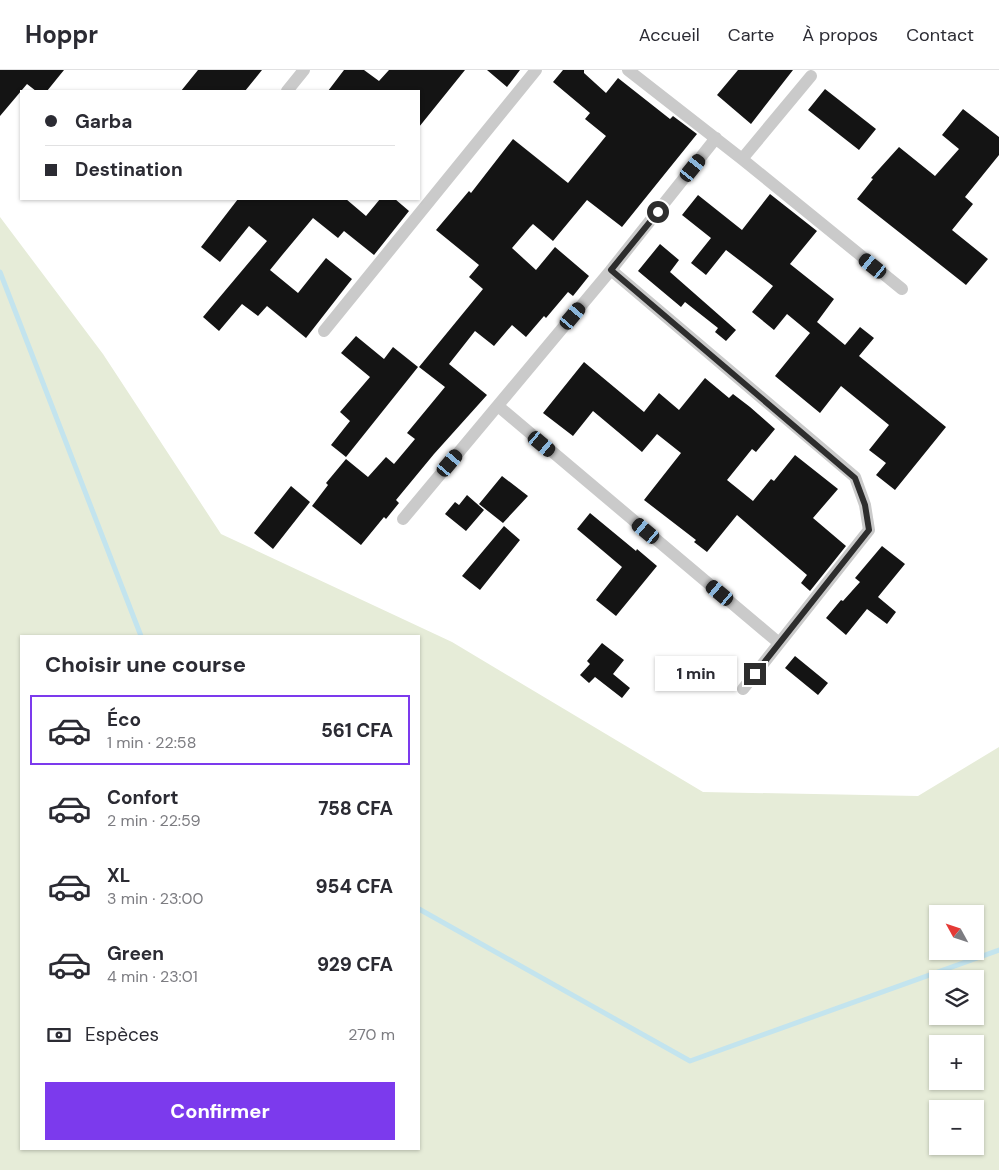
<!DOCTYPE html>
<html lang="fr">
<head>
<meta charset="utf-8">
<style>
  :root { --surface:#fff; --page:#f7f7f7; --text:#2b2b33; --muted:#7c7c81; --line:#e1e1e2; --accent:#7c3aed }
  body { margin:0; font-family:"DM Sans",sans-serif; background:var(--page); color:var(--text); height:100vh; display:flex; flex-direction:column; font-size:19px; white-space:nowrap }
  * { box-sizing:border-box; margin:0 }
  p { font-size:16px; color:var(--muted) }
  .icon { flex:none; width:28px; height:28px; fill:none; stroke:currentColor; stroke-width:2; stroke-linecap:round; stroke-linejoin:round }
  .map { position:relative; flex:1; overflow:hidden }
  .drawer { position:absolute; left:20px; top:565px; width:400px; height:515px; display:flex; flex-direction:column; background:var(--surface); border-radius:0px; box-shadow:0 1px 4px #0004 }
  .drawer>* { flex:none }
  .banner { position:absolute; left:20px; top:20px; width:400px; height:110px; border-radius:0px; box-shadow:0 1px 4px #0004; display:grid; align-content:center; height:110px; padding:0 25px; background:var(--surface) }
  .needle { width:32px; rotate:310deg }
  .tools { position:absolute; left:929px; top:835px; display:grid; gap:10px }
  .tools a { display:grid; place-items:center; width:55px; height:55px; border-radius:0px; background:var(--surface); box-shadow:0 1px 4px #0004; font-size:25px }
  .end { position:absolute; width:22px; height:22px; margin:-11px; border:6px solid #2d2d2d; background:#fff; box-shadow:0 0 0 2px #fff }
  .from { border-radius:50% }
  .bubble { position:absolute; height:35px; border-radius:0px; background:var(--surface); box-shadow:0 1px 4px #0004; font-size:16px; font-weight:800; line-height:35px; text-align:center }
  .car { position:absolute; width:15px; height:30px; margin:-15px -8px; border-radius:6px; box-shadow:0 0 4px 1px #0007; background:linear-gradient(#222 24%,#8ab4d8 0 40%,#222 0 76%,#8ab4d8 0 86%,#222 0) }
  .banner b { display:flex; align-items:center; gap:18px; height:48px; font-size:19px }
  .banner b+b { border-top:1px solid var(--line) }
  .banner i { width:12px; height:12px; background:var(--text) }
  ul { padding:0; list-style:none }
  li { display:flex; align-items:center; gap:15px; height:70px; margin:0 10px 8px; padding:0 15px; border:2px solid transparent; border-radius:0px }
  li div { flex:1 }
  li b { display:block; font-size:19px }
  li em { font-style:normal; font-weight:800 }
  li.current { border-color:var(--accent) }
  li>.icon { width:45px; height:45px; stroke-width:1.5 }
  h2 { padding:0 25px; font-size:22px; line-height:60px }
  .pay { display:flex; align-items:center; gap:12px; height:55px; padding:0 25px; font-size:19px }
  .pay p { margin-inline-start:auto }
  .primary-button { display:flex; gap:10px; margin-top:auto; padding:10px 25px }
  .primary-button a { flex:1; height:58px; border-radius:0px; background:var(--accent); color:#fff; font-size:20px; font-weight:800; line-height:58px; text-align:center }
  header { display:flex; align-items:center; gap:30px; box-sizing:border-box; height:70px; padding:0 25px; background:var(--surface); border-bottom:1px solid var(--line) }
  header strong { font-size:24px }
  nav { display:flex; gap:28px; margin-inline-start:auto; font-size:18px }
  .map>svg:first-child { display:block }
  .green { fill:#e6ecd8; fill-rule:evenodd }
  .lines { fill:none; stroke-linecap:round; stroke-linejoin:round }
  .stream { stroke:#c3e4ee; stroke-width:5 }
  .building { fill:#141414 }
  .street { stroke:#cacaca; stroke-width:12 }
  .route { stroke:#2d2d2d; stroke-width:6 }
</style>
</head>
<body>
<header>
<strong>Hoppr</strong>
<nav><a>Accueil</a><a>Carte</a><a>À propos</a><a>Contact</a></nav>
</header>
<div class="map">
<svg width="999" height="1100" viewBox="0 0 999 1100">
  <rect width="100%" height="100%" fill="#fff"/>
  <path class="green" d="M0,147L103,284L221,464L452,572L703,722L918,726L999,677V1100H0ZM21,566H419V1079H21ZM938,844H975V881H938ZM938,909H975V946H938ZM938,974H975V1011H938ZM938,1039H975V1076H938Z"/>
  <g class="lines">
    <path class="stream" d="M0,202L141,566
      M419,839L690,991L999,880"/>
  </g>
  <path class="building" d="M0,0H64L47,21H36L27,14L0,46Z
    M198,0H262L245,21H181Z
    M344,0H364L379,11L389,0H465L419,57V21H328Z
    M487,0H520L507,17Z
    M563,0H584V3L606,23L618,8L670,49L673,46L697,64L622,157L587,130L553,171L533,154L530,157L512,178L536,200L555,177L589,206L573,226L568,222L546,248L544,246L526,267L512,255L494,276L475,261L449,294L487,325L434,384L396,430L399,433L386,449L384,447L361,475L312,436L328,415L326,413L346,389L368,407L386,387L394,394L415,369L407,363L445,317L419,297L483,219L469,207L479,195L436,160L469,121L471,123L513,69L568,113L606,66L585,49L590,43L553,12Z
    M738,0H793L751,54L717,25Z
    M825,19L876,59L859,80L808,40Z
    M963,39L999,67V85L965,127L973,134L952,160L988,189L966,215L857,129L873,109L871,108L899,77L935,106L959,79L942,65Z
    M770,124L817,161L790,194L834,229L817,252L845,275L860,257L874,268L859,286L946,357L895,420L876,405L886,393L869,380L889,355L841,316L820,343L775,306L810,263L787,244L774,260L752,242L773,216L726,180L706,205L691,193L711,168L682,145L698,125L742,160Z
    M238,129H346L366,146L380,129H395L409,141L374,185L344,161L338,168L313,148L283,184L270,200L298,223L326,188L352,209L306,268L267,236L258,246L242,234L219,261L203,247L267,171L249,156L220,192L201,177Z
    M660,174L679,190L670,202L736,260L726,271L715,262L718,258L685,232L681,237L638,201Z
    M356,266L384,289L393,277L418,297L346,387L331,375L350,351L340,342L370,307L341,283Z
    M584,292L644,342L659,323L679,340L705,308L729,328L733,324L750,337L775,359L756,382L752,379L727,410L753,431L771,409L774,411L795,385L838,419L813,448L846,476L810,521L801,513L807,505L737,445L707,482L694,472L696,470L644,430L681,383L657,364L642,382L593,341L573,366L543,343Z
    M502,406L528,426L503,453L479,434Z
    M291,416L310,432L273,479L254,463Z
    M467,425L484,440L466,461L445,444L455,432L459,435Z
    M590,443L636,481L637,479L657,496L616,546L596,530L622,497L577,459Z
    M504,456L520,470L480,520L462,506Z
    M882,476L905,494L878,527L896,542L887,554L867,539L846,565L826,548L841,530L843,531L860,512L855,508Z
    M602,573L624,590L613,604L630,618L622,628L595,607L589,613L580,605L590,594L587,591Z
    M795,586L828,613L818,625L785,598Z"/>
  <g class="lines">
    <path class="street" d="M628,0L742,89L902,219
      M287,21L304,0
      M742,89L811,6
      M611,200L855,407L865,435L869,460L743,619
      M324,261L536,0
      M498,336L779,573
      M403,449L611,200L716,68"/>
  </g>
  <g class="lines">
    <path class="route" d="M658,142L611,200L855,408L865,435L869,460L755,604"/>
  </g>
</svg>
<div class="tools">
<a><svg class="needle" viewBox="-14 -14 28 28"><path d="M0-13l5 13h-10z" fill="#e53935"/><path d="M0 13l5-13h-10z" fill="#7c7c81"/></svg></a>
<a><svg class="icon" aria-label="layers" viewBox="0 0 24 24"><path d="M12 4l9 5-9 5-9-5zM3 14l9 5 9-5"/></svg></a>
<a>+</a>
<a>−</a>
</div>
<i class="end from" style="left:658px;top:142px"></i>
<i class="end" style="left:755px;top:604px"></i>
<div class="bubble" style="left:655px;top:586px;width:82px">1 min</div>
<i class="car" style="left:693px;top:98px;rotate:39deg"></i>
<i class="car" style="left:873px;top:196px;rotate:309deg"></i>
<i class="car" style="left:573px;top:246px;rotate:40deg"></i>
<i class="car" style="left:542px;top:374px;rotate:130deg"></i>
<i class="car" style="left:450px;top:393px;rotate:40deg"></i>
<i class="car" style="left:646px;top:461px;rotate:310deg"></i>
<i class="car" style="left:720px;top:523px;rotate:310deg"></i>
<div class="banner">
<b><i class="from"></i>Garba</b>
<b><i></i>Destination</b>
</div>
<section class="drawer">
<h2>Choisir une course</h2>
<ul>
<li class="current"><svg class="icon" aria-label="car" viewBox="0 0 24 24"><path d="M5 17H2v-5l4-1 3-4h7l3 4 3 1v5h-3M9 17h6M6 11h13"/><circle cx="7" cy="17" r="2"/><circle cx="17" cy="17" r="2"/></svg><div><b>Éco</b><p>1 min · 22:58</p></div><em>561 CFA</em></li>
<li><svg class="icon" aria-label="car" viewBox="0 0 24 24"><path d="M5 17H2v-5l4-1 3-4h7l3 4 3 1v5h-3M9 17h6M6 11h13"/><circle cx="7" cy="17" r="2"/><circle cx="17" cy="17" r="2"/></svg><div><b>Confort</b><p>2 min · 22:59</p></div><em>758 CFA</em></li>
<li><svg class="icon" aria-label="car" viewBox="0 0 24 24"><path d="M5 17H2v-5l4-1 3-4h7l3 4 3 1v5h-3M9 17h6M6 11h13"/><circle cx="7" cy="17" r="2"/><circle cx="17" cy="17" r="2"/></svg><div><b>XL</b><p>3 min · 23:00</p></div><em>954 CFA</em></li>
<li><svg class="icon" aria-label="car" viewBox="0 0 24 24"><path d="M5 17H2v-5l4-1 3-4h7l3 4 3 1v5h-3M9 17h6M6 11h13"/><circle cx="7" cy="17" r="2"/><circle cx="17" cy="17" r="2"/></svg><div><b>Green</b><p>4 min · 23:01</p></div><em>929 CFA</em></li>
</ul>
<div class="pay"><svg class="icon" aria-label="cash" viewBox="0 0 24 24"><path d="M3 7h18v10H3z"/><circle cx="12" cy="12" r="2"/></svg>Espèces<p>270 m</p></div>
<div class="primary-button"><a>Confirmer</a></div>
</section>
</div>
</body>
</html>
